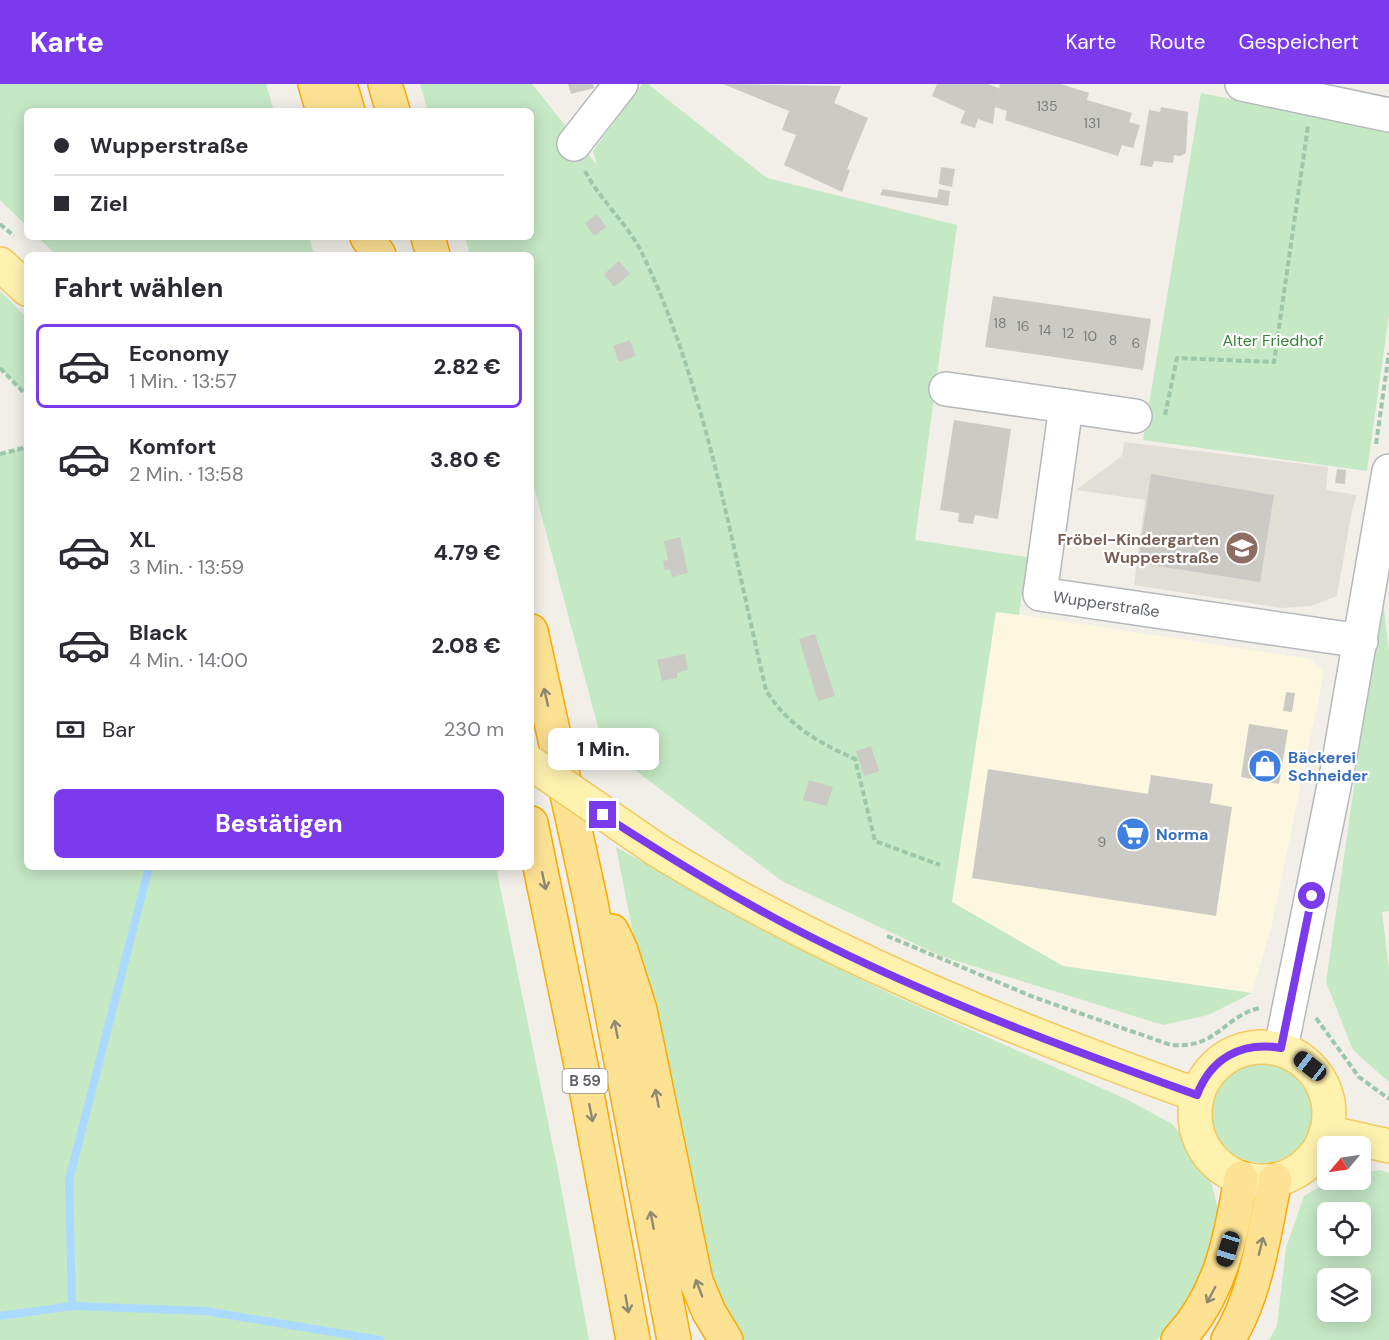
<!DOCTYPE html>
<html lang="de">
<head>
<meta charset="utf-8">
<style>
  :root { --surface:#fff; --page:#f2f2f3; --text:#2b2b33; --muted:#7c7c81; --line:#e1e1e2; --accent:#7c3aed }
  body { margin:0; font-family:"DM Sans",sans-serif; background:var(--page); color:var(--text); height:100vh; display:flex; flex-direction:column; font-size:22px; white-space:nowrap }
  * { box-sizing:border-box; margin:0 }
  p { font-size:20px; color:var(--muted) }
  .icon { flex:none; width:33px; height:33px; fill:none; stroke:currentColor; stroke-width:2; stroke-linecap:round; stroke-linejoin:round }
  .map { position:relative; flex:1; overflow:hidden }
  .panel { position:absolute; left:24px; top:168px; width:510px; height:618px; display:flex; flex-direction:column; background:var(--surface); border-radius:9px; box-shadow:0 3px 15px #0003 }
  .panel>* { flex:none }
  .top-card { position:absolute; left:24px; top:24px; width:510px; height:132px; border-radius:9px; box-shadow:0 3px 15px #0003; display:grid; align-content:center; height:132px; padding:0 30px; background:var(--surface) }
  .needle { width:39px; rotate:241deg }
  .controls { position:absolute; left:1317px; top:1052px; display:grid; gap:12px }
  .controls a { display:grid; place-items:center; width:54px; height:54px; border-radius:9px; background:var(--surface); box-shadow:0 3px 15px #0003; font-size:30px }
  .end { position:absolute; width:27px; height:27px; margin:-14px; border:8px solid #7c3aed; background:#fff; box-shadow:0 0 0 3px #fff }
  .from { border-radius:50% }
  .bubble { position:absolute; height:42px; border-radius:9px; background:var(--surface); box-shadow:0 3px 15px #0003; font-size:20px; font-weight:800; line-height:42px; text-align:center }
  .car { position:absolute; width:18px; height:36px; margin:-18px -9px; border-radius:8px; box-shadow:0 0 4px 2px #0007; background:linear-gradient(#222 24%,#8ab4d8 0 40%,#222 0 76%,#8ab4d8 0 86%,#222 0) }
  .top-card b { display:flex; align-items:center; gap:21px; height:57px; font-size:22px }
  .top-card b+b { border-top:2px solid var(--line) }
  .top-card i { width:15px; height:15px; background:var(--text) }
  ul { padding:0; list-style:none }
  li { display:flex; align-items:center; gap:18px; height:84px; margin:0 12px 9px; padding:0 18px; border:3px solid transparent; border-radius:9px }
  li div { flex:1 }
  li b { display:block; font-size:22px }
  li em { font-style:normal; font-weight:800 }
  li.selected { border-color:var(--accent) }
  li>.icon { width:54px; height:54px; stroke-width:1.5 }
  h2 { padding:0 30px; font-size:27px; line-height:72px }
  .pay { display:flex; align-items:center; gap:15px; height:66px; padding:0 30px; font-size:22px }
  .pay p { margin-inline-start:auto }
  .primary-button { display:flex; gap:12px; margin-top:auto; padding:12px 30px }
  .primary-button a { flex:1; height:69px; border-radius:9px; background:var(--accent); color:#fff; font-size:24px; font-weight:800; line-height:69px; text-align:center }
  header { display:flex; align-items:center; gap:36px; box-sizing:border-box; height:84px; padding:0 30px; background:var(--accent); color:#fff }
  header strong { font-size:28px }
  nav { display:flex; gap:33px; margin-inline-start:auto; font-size:21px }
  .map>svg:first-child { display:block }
  .commercial { fill:#fef7e0 }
  .education { fill:#e1ded6 }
  .green { fill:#c5e8c5; fill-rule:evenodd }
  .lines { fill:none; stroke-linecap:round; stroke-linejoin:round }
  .stream { stroke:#aadaff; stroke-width:8 }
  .building { fill:#cccac5 }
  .minor-casing { stroke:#b5b8bc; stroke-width:36 }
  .major-casing { stroke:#f2c960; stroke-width:36 }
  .highway-casing { stroke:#f9ab00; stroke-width:36 }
  .path { stroke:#9cc7a9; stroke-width:4; stroke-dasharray:6 3; stroke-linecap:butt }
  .minor { stroke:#fff; stroke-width:33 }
  .major { stroke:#fff2af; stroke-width:33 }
  .highway { stroke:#fde293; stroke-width:33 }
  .major-bridge-casing { stroke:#f2c960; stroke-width:36; stroke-linecap:butt }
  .major-bridge { stroke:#fff2af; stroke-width:33 }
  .oneway { stroke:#8e8975 }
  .route { stroke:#7c3aed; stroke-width:8 }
  .labels { text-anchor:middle; stroke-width:4.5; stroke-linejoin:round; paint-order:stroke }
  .number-label { font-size:14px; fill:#7a7d7f }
  .shield { fill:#fff; stroke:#8f9295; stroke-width:1.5 }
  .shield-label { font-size:15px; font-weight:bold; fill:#5f6368 }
  .park-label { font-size:16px; fill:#348238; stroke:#fff }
  .education-label { font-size:16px; font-weight:bold; fill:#785e54; stroke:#fff; text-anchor:end }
  .street-label { font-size:16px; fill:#5f6368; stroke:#fff }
  .shop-label { font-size:16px; font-weight:bold; fill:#366cbe; stroke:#fff; text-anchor:start }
</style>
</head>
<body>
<header>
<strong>Karte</strong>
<nav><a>Karte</a><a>Route</a><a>Gespeichert</a></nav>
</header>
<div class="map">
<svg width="1389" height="1256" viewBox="0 0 1389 1256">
  <rect width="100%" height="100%" fill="#f1efe8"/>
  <path class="commercial" d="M996,527L1310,575L1324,588L1272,840L1252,909L1063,882L952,819Z"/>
  <path class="education" d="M1124,358L1328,383L1326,406L1357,411L1352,426L1337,512L1311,522L1281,524L1134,501L1145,416L1076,406L1122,372Z"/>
  <path class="green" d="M0,0H266L274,27H27V142L0,116Z
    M420,0H532L597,81L593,67L642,0H648L767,94L957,141L915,456L1027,473L1019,531L996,528L952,818L1063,882L1252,909L1208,931L1163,941L941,872L782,797L603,662L531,392V171H470L465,153H531V27H428Z
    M1201,9L1389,47V231L1367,387L1143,356Z
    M38,153H309L314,171H56Z
    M0,207L27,234V312L0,284Z
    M27,363V783H496L559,1092L589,1256H0V370Z
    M1382,509L1389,568V827L1382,828L1389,886V998L1353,966L1326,898Z
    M616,763L768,849L886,908L1128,1016L1172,1040L1207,1083L1218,1125L1211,1173L1190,1218L1167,1248L1156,1256H741L694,1160Z
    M1211 1028a51 51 0 1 1 102 0a51 51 0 1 1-102 0Z
    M1380,1086L1389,1089V1256H1269L1277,1242L1286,1164L1304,1112L1333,1095H1360L1361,1089ZM1328,1128H1360V1161H1328ZM1328,1194H1360V1227H1328Z"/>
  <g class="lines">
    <path class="stream" d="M72,1222L69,1096L149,783
      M0,1232L72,1222L205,1227L380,1256"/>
  </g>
  <path class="building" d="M568,0H593L594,4L571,10Z
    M723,0L841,2L834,19L868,34L847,85L850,86L842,108L784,81L796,51L782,46L789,27Z
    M937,0H988L999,4L996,21L1000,0H1061L1089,9L1087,16L1132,29L1129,38L1140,41L1133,64L1122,61L1118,72L1005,36L1007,27L995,23L993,40L978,35L975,44L960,39L965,27L932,12Z
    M1161,23L1188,28L1186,69L1180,72L1174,71L1173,79L1154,77L1152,83L1140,81L1149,26L1160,28Z
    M941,83L955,85L952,103L939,100Z
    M883,105L937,114L939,105L950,107L948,122L880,111Z
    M597,130L606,143L594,152L585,139Z
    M619,177L630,190L614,203L604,190Z
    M993,212L1151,235L1143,286L985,263Z
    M630,256L636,272L619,278L613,262Z
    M954,336L1011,345L998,435L975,431L973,440L958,438L959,429L940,426Z
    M1337,385L1346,386L1345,400L1335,399Z
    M1151,390L1274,411L1260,498L1138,479Z
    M680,453L688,489L672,493L670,485L665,486L663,477L668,476L664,457Z
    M815,550L835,612L818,617L799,555Z
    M685,570L688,586L677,589V594L662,597L657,576Z
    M1286,608L1295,609L1292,628L1283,627Z
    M1249,640L1288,646L1279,700L1241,693Z
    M871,662L879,687L864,692L856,667Z
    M988,685L1148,710L1151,691L1213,700L1210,719L1232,723L1216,832L972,794Z
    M809,696L833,703L827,722L803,716Z"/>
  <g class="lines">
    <defs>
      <g id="minor">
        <path d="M1242,0L1389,31"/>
        <path d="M574,60L621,0"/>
        <path id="s1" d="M946,305L1066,322L1040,510L1361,557"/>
        <path d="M1066,322L1135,332"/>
        <path d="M1281,964L1339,677L1389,387"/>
      </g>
      <path id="major" d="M0,180L27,205
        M657,766C830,872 1007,943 1197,1011
        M1195 1030a67 67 0 1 1 134 0a67 67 0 1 1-134 0Z
        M1326,1048L1389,1062"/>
      <path id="highway" d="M315,0L323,27
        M340,0L348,27
        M385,0L393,27
        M367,153L379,171
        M428,153L433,171
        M531,547L590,814L674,1256
        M531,739L588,1015L633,1256
        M612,847L621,866L640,926L696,1197L709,1228L726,1256
        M1178,1256C1221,1210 1231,1154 1241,1094
        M1228,1256C1257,1209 1264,1149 1275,1096"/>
    </defs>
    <use href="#minor" class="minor-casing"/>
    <use href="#major" class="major-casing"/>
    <use href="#highway" class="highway-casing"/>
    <path class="path" d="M585,87C600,116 627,139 642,169C706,302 732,463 766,606C787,641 819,659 855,675L875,757L940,781
      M0,140L14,152
      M0,284L27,312
      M1165,331L1177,274L1274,278L1308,42
      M1376,360L1389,269
      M0,370L27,363
      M887,852L1036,914L1171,961C1218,965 1223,932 1260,924
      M1316,934L1359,993L1389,1015"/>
    <use href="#minor" class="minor"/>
    <use href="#major" class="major"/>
    <use href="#highway" class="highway"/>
    <defs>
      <path id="major-bridge" d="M531,679L657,766"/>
    </defs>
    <use href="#major-bridge" class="major-bridge-casing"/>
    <use href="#major-bridge" class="major-bridge"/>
  </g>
  <defs><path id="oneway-shaft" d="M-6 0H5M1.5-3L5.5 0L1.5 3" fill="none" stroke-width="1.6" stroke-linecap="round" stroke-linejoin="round" transform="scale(1.5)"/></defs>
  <g class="oneway">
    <use href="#oneway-shaft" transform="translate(546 613) rotate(-103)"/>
    <use href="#oneway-shaft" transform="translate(544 797) rotate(78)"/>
    <use href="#oneway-shaft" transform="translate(616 945) rotate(-101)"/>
    <use href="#oneway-shaft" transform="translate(657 1014) rotate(-101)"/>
    <use href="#oneway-shaft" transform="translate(591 1029) rotate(79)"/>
    <use href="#oneway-shaft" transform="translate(652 1136) rotate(-101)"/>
    <use href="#oneway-shaft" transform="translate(1261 1162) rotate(-76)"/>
    <use href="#oneway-shaft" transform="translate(699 1204) rotate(-111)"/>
    <use href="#oneway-shaft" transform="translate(1211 1211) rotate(118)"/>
    <use href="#oneway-shaft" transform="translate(627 1220) rotate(80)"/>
  </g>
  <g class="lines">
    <path class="route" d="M603,731C676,778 749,823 827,861C946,920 1072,966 1197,1011C1211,974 1242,957 1281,964L1312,812"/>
  </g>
  <defs>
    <symbol id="school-disc" viewBox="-11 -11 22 22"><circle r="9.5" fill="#8d6e63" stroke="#fff"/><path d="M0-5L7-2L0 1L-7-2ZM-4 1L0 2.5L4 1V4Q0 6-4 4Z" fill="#fff"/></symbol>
    <symbol id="shop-disc" viewBox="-11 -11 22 22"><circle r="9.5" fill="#3f7fe0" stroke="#fff"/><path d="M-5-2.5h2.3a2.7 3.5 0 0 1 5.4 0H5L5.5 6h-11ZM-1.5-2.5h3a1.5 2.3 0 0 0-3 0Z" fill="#fff"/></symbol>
    <symbol id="supermarket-disc" viewBox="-11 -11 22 22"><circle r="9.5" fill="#3f7fe0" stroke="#fff"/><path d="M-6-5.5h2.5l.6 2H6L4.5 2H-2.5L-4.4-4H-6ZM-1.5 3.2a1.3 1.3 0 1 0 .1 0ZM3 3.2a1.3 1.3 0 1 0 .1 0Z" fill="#fff"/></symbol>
  </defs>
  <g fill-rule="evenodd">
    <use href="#school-disc" x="1223" y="445" width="38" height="38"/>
    <use href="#shop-disc" x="1246" y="663" width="38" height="38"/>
    <use href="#supermarket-disc" x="1114" y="731" width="38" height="38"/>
  </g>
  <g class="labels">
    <g class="number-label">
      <text x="1047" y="27">135</text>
      <text x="1092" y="44">131</text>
      <text x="1000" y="244">18</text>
      <text x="1023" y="247">16</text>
      <text x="1045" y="251">14</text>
      <text x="1068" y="254">12</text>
      <text x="1090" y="257">10</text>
      <text x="1113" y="261">8</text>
      <text x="1136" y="264">6</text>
      <text x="1102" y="763">9</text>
    </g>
    <rect class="shield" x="562.5" y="985" width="45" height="24" rx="4.5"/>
    <g class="shield-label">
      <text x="585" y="1002">B 59</text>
    </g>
    <g class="park-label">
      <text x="1273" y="262">Alter Friedhof</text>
    </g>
    <g class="education-label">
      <text x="1219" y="461">Fröbel-Kindergarten<tspan x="1219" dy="18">Wupperstraße</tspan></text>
    </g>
    <g class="street-label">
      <text dy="6" stroke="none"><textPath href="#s1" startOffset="378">Wupperstraße</textPath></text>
    </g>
    <g class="shop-label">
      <text x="1288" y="679">Bäckerei<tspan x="1288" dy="18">Schneider</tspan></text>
      <text x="1156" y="756">Norma</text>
    </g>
  </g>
</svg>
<div class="controls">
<a><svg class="needle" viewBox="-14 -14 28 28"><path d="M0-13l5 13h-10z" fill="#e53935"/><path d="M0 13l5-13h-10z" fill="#7c7c81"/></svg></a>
<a><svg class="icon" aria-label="locate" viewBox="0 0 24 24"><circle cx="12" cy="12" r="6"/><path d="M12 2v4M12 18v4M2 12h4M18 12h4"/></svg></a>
<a><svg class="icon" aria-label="layers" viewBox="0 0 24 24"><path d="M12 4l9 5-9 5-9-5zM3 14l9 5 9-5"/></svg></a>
</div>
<i class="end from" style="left:1312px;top:812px"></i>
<i class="end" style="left:603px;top:731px"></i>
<div class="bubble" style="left:548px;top:644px;width:111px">1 Min.</div>
<i class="car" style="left:1310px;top:982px;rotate:308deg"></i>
<i class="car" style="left:1228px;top:1165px;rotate:197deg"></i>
<div class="top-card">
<b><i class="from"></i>Wupperstraße</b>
<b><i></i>Ziel</b>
</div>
<section class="panel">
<h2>Fahrt wählen</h2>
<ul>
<li class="selected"><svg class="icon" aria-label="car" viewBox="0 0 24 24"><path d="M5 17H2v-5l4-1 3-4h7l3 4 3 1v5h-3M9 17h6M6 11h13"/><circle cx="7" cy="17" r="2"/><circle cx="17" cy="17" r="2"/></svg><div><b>Economy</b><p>1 Min. · 13:57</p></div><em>2.82 €</em></li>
<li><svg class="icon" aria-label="car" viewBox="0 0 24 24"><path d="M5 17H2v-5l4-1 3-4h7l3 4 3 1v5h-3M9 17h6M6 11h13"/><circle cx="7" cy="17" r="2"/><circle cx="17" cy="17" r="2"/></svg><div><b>Komfort</b><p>2 Min. · 13:58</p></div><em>3.80 €</em></li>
<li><svg class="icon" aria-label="car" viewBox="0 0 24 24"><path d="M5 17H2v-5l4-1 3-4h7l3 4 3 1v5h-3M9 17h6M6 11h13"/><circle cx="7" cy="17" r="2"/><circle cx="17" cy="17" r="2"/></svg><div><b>XL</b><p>3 Min. · 13:59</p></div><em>4.79 €</em></li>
<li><svg class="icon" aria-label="car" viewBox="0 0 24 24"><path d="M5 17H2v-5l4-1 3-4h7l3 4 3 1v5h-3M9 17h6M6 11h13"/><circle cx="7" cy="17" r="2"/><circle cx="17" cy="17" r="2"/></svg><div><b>Black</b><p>4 Min. · 14:00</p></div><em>2.08 €</em></li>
</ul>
<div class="pay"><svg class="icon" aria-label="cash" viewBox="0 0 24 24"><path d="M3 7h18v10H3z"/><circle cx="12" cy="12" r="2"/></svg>Bar<p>230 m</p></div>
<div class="primary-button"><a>Bestätigen</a></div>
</section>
</div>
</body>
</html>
